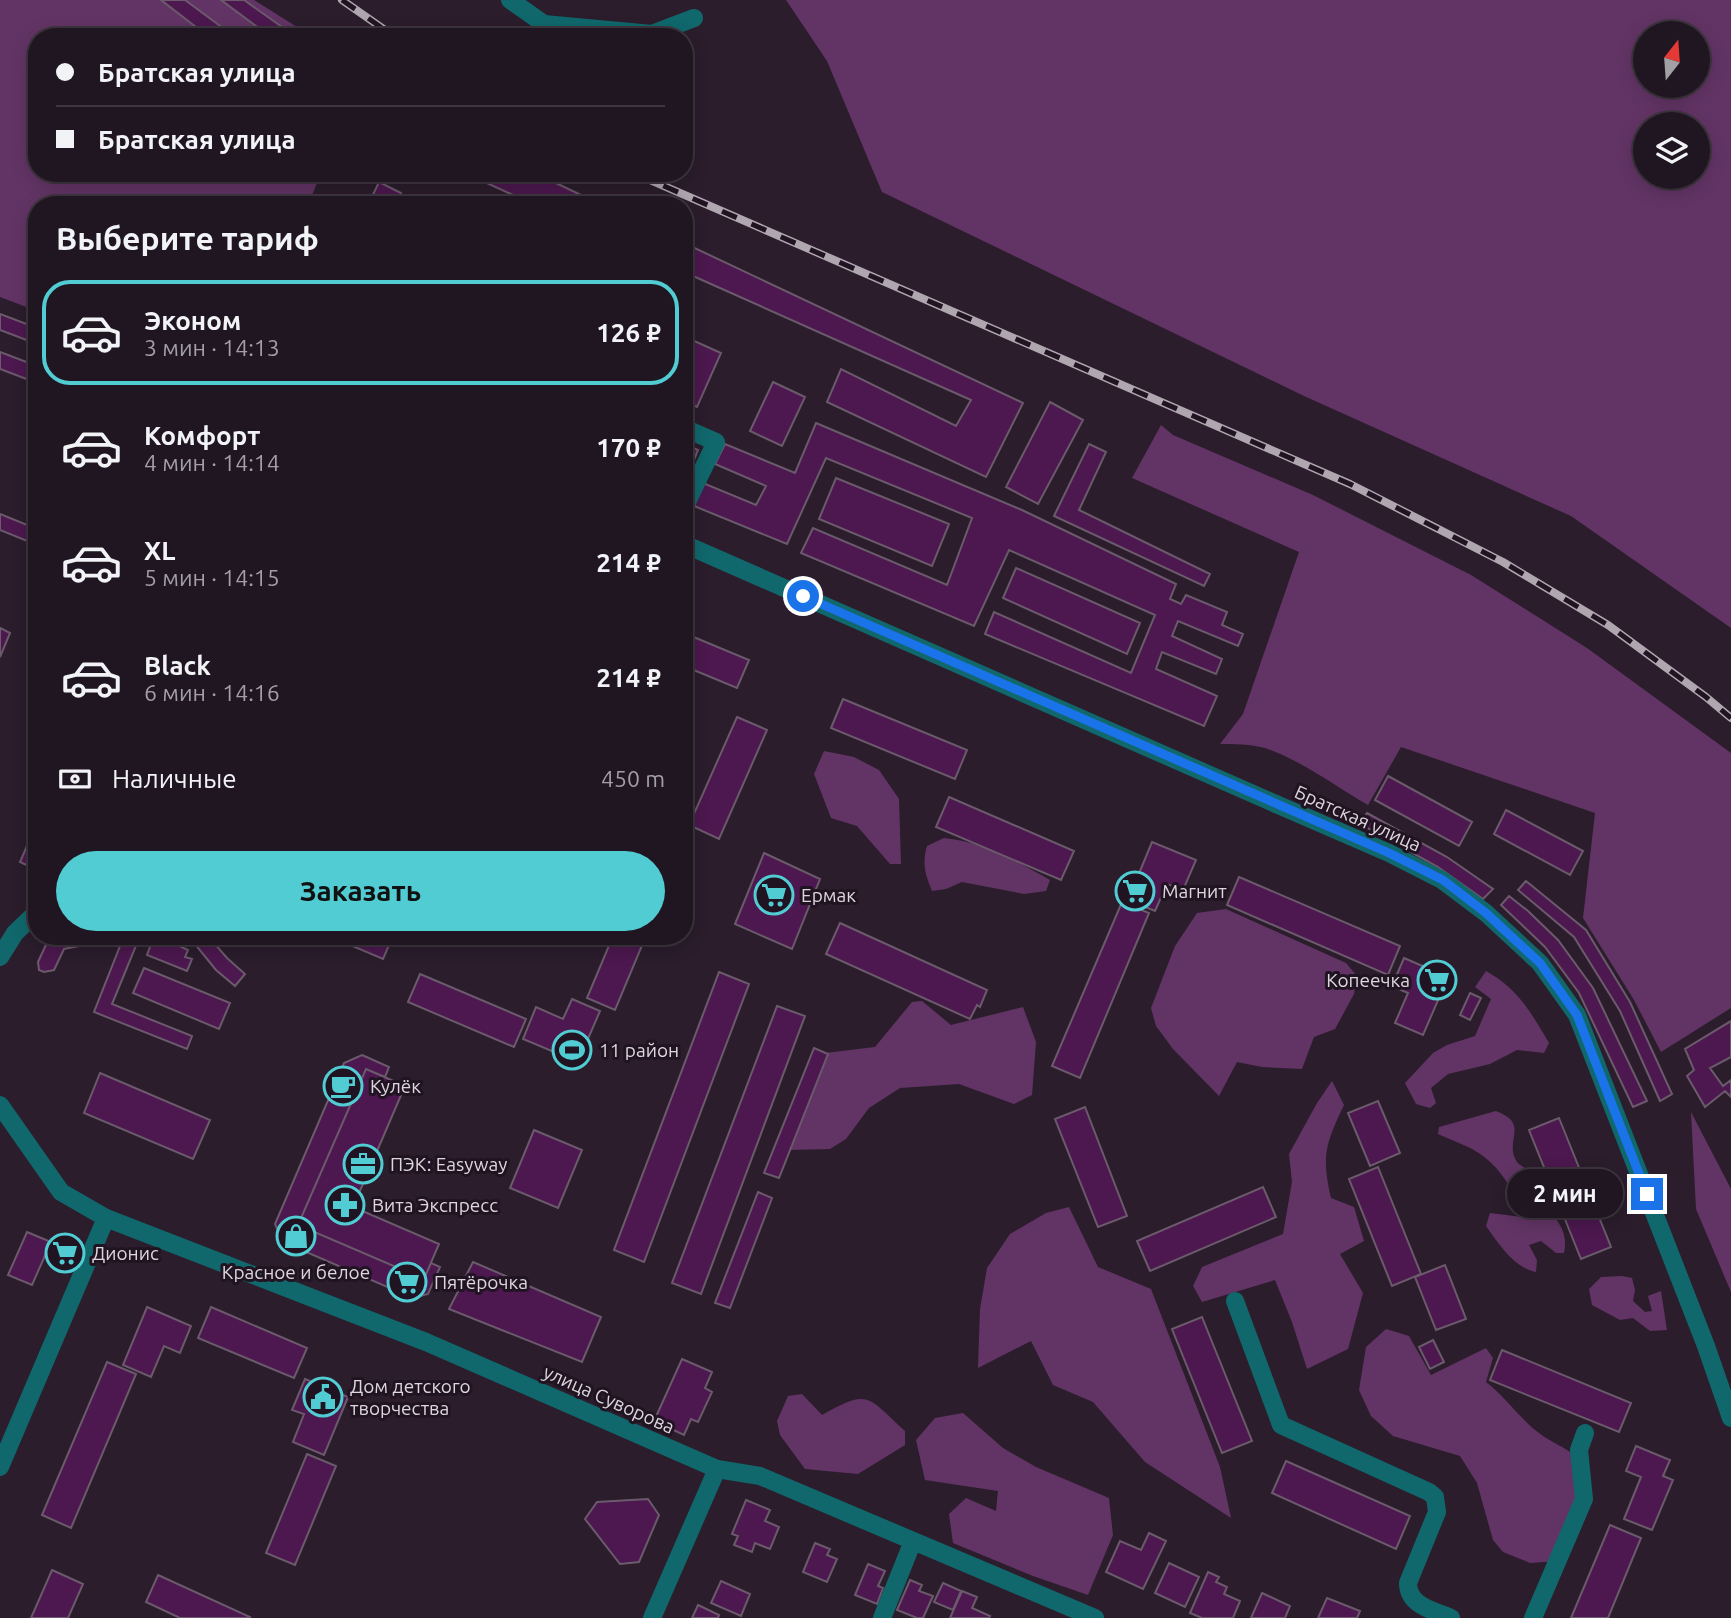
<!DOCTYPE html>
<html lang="ru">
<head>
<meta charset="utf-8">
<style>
  :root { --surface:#201621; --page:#2d232e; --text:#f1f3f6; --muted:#a29fa5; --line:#3d353f; --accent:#51ccd3 }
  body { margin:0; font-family:Ubuntu,sans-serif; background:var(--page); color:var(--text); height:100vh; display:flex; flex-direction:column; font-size:26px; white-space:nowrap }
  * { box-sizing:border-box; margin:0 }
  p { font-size:23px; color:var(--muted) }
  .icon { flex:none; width:38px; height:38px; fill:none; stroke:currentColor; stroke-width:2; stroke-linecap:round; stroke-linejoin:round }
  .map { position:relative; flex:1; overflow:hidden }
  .details { position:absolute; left:28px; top:196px; width:665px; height:749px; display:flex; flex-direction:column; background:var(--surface); border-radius:28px; box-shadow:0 4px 18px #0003,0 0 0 2px var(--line) }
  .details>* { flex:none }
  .hud { position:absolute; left:28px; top:28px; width:665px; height:154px; border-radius:28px; box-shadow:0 4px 18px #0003,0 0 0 2px var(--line); display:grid; align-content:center; height:154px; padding:0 28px; background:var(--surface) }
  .needle { width:46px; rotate:17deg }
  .buttons { position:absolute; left:1633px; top:21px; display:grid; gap:14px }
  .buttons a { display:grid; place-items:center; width:77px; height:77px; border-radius:50%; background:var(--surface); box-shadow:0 4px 18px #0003,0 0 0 2px var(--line); font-size:35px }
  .end { position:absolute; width:32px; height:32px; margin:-16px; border:9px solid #1a73e8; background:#fff; box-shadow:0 0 0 4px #fff }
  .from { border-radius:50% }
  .bubble { position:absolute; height:49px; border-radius:24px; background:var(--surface); box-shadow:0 4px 18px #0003,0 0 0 2px var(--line); font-size:23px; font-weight:600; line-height:49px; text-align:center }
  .hud b { display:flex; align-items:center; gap:24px; height:66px; font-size:26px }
  .hud b+b { border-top:2px solid var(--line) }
  .hud i { width:18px; height:18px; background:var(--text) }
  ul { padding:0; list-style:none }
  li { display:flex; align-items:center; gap:21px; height:105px; margin:0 14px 10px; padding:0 14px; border:4px solid transparent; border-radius:28px }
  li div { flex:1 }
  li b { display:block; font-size:26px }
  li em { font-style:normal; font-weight:600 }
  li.on { border-color:var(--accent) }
  li>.icon { width:63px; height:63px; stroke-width:1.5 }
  h2 { padding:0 28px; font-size:32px; line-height:84px }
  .pay { display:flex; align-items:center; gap:18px; height:77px; padding:0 28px; font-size:26px }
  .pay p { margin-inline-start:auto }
  .button { display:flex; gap:14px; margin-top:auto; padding:14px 28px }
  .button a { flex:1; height:80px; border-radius:42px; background:var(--accent); color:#111; font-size:28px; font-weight:600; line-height:80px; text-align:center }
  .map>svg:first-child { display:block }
  .green { fill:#623465; fill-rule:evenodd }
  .building { fill:#4c184f; stroke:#6b5a6b; stroke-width:2 }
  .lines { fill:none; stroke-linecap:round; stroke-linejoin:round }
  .minor { stroke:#10686c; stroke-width:18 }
  .tertiary { stroke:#10686c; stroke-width:18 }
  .rail-casing { stroke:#b0a6b0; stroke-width:8 }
  .rail { stroke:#211422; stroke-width:5; stroke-dasharray:16; stroke-linecap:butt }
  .route { stroke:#1a73e8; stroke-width:9 }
  .labels { text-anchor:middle; stroke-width:6; stroke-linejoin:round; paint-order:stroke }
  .street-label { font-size:19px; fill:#ded5de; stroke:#211422 }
  .poi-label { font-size:19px; fill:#ded5de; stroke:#211422; text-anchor:start }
</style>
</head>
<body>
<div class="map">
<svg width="1731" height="1618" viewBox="0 0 1731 1618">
  <rect width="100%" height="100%" fill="#2b1d2c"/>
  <path class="green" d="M0,0H254L313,37H37V173H321L308,205H37V311L0,297Z
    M786,0H1731V628L1571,516L1304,396L882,192L827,61ZM1645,33H1698V86H1645ZM1645,124H1698V177H1645Z
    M1161,425L1173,435L1313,495L1471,575L1587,648L1731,753V1008L1661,1052L1634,1000L1583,918L1595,813L1401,747L1368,805C1337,787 1297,758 1265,748C1250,744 1235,744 1220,744L1243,714L1299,552L1132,478Z
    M824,751L854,757L879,770L899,799L901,864H890L857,826L831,818L814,774Z
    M944,838C981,841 1018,862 1050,880L1046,891L1024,894L962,882L946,889L932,891C925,874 922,863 927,846Z
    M1226,909L1346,963L1357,976L1354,994L1335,1029L1314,1037L1302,1069L1262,1067L1237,1062L1219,1096L1173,1049L1156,1026L1151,1008L1175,946L1197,913Z
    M1486,971C1519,990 1530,1011 1549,1043L1544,1053L1517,1050L1490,1064L1448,1074L1431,1088L1436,1103L1430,1108L1416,1104L1405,1083L1433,1053L1447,1045L1475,1036L1491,999L1475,987Z
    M922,1001L951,1025L1023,1007L1036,1042L1032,1095L1014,1104L959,1084L900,1088L869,1108L846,1139L830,1149L790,1150L817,1054L875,1047L912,1002Z
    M1332,1081L1344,1105C1326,1143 1321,1156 1331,1198L1354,1207L1364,1241L1340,1254L1363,1293L1348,1349L1307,1369L1292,1322L1275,1280L1202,1302L1193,1286L1202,1267L1283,1234L1292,1182L1289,1154L1317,1103Z
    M1496,1111C1531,1124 1503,1141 1517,1162C1518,1164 1524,1167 1526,1169C1530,1172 1532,1178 1535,1183L1533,1195C1549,1215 1570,1223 1564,1253H1556L1541,1241L1529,1245L1537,1260L1536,1272C1514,1268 1498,1243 1486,1226L1490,1213L1522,1217C1517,1195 1502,1170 1483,1156C1470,1146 1453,1141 1438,1134L1439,1127Z
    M1691,1112L1731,1189V1292L1696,1209Z
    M1069,1207L1098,1267L1151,1289L1220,1467L1231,1518L1145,1462L1093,1402L1053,1385L1031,1341L978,1368L980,1309L987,1268L1010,1234L1046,1213Z
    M1622,1276L1632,1278L1635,1290L1633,1301L1645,1312L1652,1311L1648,1296L1661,1291L1667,1330L1650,1331L1633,1318L1620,1320L1592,1305L1589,1289L1601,1277Z
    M1386,1329L1409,1336L1431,1375L1486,1348L1493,1358L1486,1382C1507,1398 1522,1422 1543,1436C1559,1447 1577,1451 1585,1469L1558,1561L1530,1563L1503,1552L1493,1540L1477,1483L1460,1456L1393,1436L1371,1416L1359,1390L1366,1347Z
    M802,1394L822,1415C869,1388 867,1396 905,1431V1445L858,1474L805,1469L780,1435L777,1421L788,1396Z
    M963,1413L1003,1448L1036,1467L1109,1498L1113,1535L1088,1595L1033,1576L953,1543L949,1514L966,1498L996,1511L998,1491L925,1480L916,1440L935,1418Z"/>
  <path class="building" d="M161,0H185L235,37H209Z
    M221,0H244L296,37H271Z
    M465,173H535L602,205H535Z
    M379,182L401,193L395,205H368Z
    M684,243L1023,403L986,477L827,402L841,369L956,426L971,400L684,272Z
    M0,314L37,328V344L0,330Z
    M692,340L721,353L697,407L684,401V358Z
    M0,352L37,366V383L0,369Z
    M773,382L805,397L782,446L750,431Z
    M1050,402L1083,420L1038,504L1006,487Z
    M816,423L1022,510L1176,584L1170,599L1181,604L1186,595L1227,612L1222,625L1243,634L1238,646L1178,621L1172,636L1222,659L1216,674L1162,652L1156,669L1217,696L1204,726L985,634L994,612L1131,673L1155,615L1009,550L974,626L801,553L813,528L947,585L972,518L826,458L787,544L694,506L703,483L756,505L766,486L715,464L725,444L795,473Z
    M684,444L698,450L684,484Z
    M1089,444L1106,452L1079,510L1210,574L1204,586L1054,516Z
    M836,478L949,524L932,566L819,519Z
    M0,514L37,529V545L0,530Z
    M1016,568L1140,623L1127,654L1003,598Z
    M0,628L10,633L0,657Z
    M684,633L749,660L737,688L684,666Z
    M37,691V716L28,712Z
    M843,699L967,750L955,779L831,728Z
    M737,717L767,730L719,839L689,825Z
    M1388,776L1472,822L1459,846L1375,800Z
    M949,797L1074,851L1061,880L936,827Z
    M1506,810L1583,851L1570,875L1494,834Z
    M1367,813L1447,857L1493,889L1483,899L1438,867L1360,824Z
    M37,823V870L20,862Z
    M1152,842L1196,860L1183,890L1167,884L1155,911L1128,900Z
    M764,853L820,879L792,949L735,924Z
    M1239,877L1400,946L1388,975L1227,905Z
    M1526,881L1586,930L1630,1002L1672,1094L1660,1101L1620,1011L1574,937L1518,890Z
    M1509,896L1528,911L1558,940L1593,988L1647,1101L1633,1107L1579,993L1545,947L1501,905Z
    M1122,902L1149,913L1080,1078L1052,1066Z
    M840,923L987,990L980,1007L977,1005L970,1019L826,954Z
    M50,936H105L79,946L64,949L54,970L44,972L39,970L38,962Z
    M124,936H140L112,1004L192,1036L187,1049L94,1012Z
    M154,936L180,938L177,945L188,950L185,957L192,959L187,971L147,955Z
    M191,936H208L227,958L245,974L235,986L216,970L194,943Z
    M329,936H393L383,959Z
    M613,936H646L615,1010L587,998Z
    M1404,958L1448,977L1423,1035L1395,1023L1408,993L1392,986Z
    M144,968L230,1003L219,1029L133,993Z
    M719,972L749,984L644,1262L614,1250Z
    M420,974L526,1019L514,1047L408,1002Z
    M1470,993L1481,998L1470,1020L1460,1015Z
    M572,999L600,1011L578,1062L523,1039L536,1007L563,1019Z
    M777,1006L805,1016L701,1294L672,1283Z
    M1731,1021V1057L1710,1068L1723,1086L1731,1080V1097L1725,1091L1705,1107L1687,1076L1694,1070L1685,1049Z
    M814,1048L828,1054L779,1178L764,1173Z
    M362,1055L389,1067L385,1077L366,1069L298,1225L424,1279L431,1263L440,1267L428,1294L413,1298L283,1242L275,1224L344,1063Z
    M366,1069L405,1086L353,1207L439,1244L424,1279L298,1225Z
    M100,1073L210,1120L193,1159L84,1113Z
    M1378,1101L1400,1153L1370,1166L1348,1113Z
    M1085,1107L1127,1216L1098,1227L1055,1119Z
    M1559,1118L1611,1247L1581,1259L1529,1130Z
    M534,1130L582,1150L558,1208L510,1188Z
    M1378,1167L1421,1274L1392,1286L1349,1179Z
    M1263,1187L1276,1217L1150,1271L1137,1241Z
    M758,1192L772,1198L730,1308L715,1303Z
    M27,1232L51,1242L32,1285L8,1275Z
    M473,1262L601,1317L582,1362L449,1309Z
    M1445,1265L1466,1319L1436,1330L1415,1277Z
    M147,1307L191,1326L180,1353L164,1346L151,1377L123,1365Z
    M211,1307L307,1348L294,1378L198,1338Z
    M1202,1317L1252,1441L1222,1453L1172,1329Z
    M1433,1340L1444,1362L1430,1369L1419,1347Z
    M1502,1350L1631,1403L1619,1432L1490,1380Z
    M682,1359L712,1372L705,1388L712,1392L698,1422L691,1419L684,1435L654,1421Z
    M107,1362L136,1374L71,1528L42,1515Z
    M305,1379L348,1397L324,1455L293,1442L304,1414L292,1410Z
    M1636,1446L1670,1460L1663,1476L1673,1480L1652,1530L1624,1519L1641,1477L1626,1471Z
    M307,1454L336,1466L295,1565L266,1553Z
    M1286,1461L1410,1516L1396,1549L1272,1493Z
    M648,1499L659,1515L639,1562L620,1564L585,1519L597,1502Z
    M746,1500L770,1510L765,1521L779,1527L770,1549L755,1543L752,1552L734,1545L738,1536L732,1534Z
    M1610,1525L1641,1538L1608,1618H1571Z
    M1149,1533L1166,1541L1143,1589L1106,1572L1120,1541L1141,1550Z
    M815,1543L830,1549L827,1555L837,1559L827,1582L803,1572Z
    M1169,1563L1199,1577L1185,1607L1155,1593Z
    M868,1564L885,1571L878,1586L883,1588L877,1604L855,1595Z
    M52,1570L83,1584L68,1618H31Z
    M1208,1572L1219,1577L1216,1582L1227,1587L1224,1594L1240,1601L1233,1618H1202L1190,1613Z
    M158,1575L250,1617L249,1618H180L146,1602Z
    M910,1580L922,1585L919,1591L933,1596L923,1618H917L897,1610Z
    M721,1581L750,1594L741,1616L711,1603Z
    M943,1583L961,1591L953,1610L934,1602Z
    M962,1591L977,1597L972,1608L990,1616L989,1618H950Z
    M1262,1593L1290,1606L1285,1618H1251Z
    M1327,1598L1360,1611L1357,1618H1318Z
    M698,1605L719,1615L718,1618H692Z"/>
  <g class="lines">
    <path class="minor" d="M510,0L544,24L652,34L694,18
      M684,428L716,442L684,508
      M1276,804L1389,853L1442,880L1486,913L1540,963L1577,1015L1706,1346L1731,1418
      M1235,1301L1281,1425L1429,1492L1435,1497L1437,1512L1408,1583C1408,1606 1433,1610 1451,1618
      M717,1469L760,1476L1095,1618
      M882,1618L913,1541
      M1533,1618L1584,1499L1579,1450L1585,1433"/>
    <path class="tertiary" d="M684,544L1276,804
      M0,957L15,933L37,912
      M0,1105L61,1192L106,1218L426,1342L717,1469L652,1618
      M0,1467L106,1218"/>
    <defs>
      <path id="rail" d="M342,0L395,37
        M634,173L1350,484L1503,562L1608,625L1706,697L1731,718"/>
    </defs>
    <use href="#rail" class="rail-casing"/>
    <use href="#rail" class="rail"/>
  </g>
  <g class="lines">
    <path class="route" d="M803,596L1389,853L1443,880L1486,913L1540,963L1577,1015L1647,1194"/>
  </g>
  <defs>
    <symbol id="supermarket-ring" viewBox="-11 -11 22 22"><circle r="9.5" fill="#211422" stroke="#51ccd3" stroke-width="1.5"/><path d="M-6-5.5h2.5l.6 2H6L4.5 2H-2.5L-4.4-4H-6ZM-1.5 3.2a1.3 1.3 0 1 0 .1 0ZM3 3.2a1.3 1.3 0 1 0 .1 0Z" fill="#51ccd3"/></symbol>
    <symbol id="stadium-ring" viewBox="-11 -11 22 22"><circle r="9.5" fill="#211422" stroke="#51ccd3" stroke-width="1.5"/><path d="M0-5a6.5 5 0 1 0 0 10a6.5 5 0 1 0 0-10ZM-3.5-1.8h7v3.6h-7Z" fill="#51ccd3"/></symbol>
    <symbol id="cafe-ring" viewBox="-11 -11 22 22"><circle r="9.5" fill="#211422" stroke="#51ccd3" stroke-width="1.5"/><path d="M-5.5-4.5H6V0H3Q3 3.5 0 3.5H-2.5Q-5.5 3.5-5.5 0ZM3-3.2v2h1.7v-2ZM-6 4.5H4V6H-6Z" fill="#51ccd3"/></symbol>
    <symbol id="office-ring" viewBox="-11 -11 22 22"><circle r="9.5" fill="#211422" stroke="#51ccd3" stroke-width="1.5"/><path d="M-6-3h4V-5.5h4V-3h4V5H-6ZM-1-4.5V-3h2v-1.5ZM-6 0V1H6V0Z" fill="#51ccd3"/></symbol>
    <symbol id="pharmacy-ring" viewBox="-11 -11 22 22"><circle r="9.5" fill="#211422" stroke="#51ccd3" stroke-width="1.5"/><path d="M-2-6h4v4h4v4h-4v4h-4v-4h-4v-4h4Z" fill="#51ccd3"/></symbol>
    <symbol id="shop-ring" viewBox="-11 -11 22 22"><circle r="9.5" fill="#211422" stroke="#51ccd3" stroke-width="1.5"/><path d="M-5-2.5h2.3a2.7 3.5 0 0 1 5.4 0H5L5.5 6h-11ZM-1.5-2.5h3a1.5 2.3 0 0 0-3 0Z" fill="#51ccd3"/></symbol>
    <symbol id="civic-ring" viewBox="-11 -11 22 22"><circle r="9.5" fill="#211422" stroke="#51ccd3" stroke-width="1.5"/><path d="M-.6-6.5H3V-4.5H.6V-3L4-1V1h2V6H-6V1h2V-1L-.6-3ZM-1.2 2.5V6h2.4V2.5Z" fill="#51ccd3"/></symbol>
  </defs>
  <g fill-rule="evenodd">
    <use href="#supermarket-ring" x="1113" y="869" width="44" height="44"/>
    <use href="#supermarket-ring" x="752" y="873" width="44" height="44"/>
    <use href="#supermarket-ring" x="1415" y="958" width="44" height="44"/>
    <use href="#stadium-ring" x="550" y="1028" width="44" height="44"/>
    <use href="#cafe-ring" x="321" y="1064" width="44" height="44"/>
    <use href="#office-ring" x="341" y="1142" width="44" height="44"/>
    <use href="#pharmacy-ring" x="323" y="1183" width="44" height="44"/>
    <use href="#shop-ring" x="274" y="1214" width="44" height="44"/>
    <use href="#supermarket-ring" x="43" y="1231" width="44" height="44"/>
    <use href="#supermarket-ring" x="385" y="1260" width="44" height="44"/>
    <use href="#civic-ring" x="301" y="1375" width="44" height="44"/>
  </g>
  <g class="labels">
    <g class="street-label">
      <text transform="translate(1358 818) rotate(24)" y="7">Братская улица</text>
      <text transform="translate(609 1399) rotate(24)" y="7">улица Суворова</text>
    </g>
    <g class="poi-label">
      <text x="1162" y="898">Магнит</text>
      <text x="801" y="902">Ермак</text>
      <text x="1410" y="987" text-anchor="end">Копеечка</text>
      <text x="599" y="1057">11 район</text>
      <text x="370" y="1093">Кулёк</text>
      <text x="390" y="1171">ПЭК: Easyway</text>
      <text x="372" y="1212">Вита Экспресс</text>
      <text x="92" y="1260">Дионис</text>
      <text x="296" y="1279" text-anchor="middle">Красное и белое</text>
      <text x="434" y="1289">Пятёрочка</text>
      <text x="350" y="1393">Дом детского<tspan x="350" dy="22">творчества</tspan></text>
    </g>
  </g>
</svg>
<div class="buttons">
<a><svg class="needle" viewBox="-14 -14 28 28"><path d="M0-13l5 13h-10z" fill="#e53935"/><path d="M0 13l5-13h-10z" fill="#a29fa5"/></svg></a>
<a><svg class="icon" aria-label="layers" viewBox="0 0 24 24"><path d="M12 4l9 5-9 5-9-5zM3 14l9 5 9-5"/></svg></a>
</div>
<i class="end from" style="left:803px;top:596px"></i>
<i class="end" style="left:1647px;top:1194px"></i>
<div class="bubble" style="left:1507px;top:1169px;width:116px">2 мин</div>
<div class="hud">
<b><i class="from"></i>Братская улица</b>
<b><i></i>Братская улица</b>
</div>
<section class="details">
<h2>Выберите тариф</h2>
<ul>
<li class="on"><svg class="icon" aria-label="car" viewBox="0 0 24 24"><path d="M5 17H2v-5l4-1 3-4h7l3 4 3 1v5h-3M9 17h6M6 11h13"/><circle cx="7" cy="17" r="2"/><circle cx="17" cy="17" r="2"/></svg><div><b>Эконом</b><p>3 мин · 14:13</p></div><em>126 ₽</em></li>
<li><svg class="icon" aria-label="car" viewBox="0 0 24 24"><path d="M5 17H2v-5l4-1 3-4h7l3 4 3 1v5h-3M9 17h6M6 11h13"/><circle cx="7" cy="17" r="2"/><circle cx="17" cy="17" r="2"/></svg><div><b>Комфорт</b><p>4 мин · 14:14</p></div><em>170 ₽</em></li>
<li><svg class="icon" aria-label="car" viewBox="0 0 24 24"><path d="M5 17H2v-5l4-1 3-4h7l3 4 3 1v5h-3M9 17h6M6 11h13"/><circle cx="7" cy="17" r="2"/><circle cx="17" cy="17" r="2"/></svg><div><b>XL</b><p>5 мин · 14:15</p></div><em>214 ₽</em></li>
<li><svg class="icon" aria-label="car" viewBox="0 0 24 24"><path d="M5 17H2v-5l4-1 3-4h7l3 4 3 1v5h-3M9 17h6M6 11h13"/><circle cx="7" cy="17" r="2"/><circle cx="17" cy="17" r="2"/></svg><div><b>Black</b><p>6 мин · 14:16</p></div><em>214 ₽</em></li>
</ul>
<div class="pay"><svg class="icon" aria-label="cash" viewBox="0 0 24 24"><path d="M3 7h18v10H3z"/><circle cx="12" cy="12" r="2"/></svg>Наличные<p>450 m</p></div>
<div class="button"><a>Заказать</a></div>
</section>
</div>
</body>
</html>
